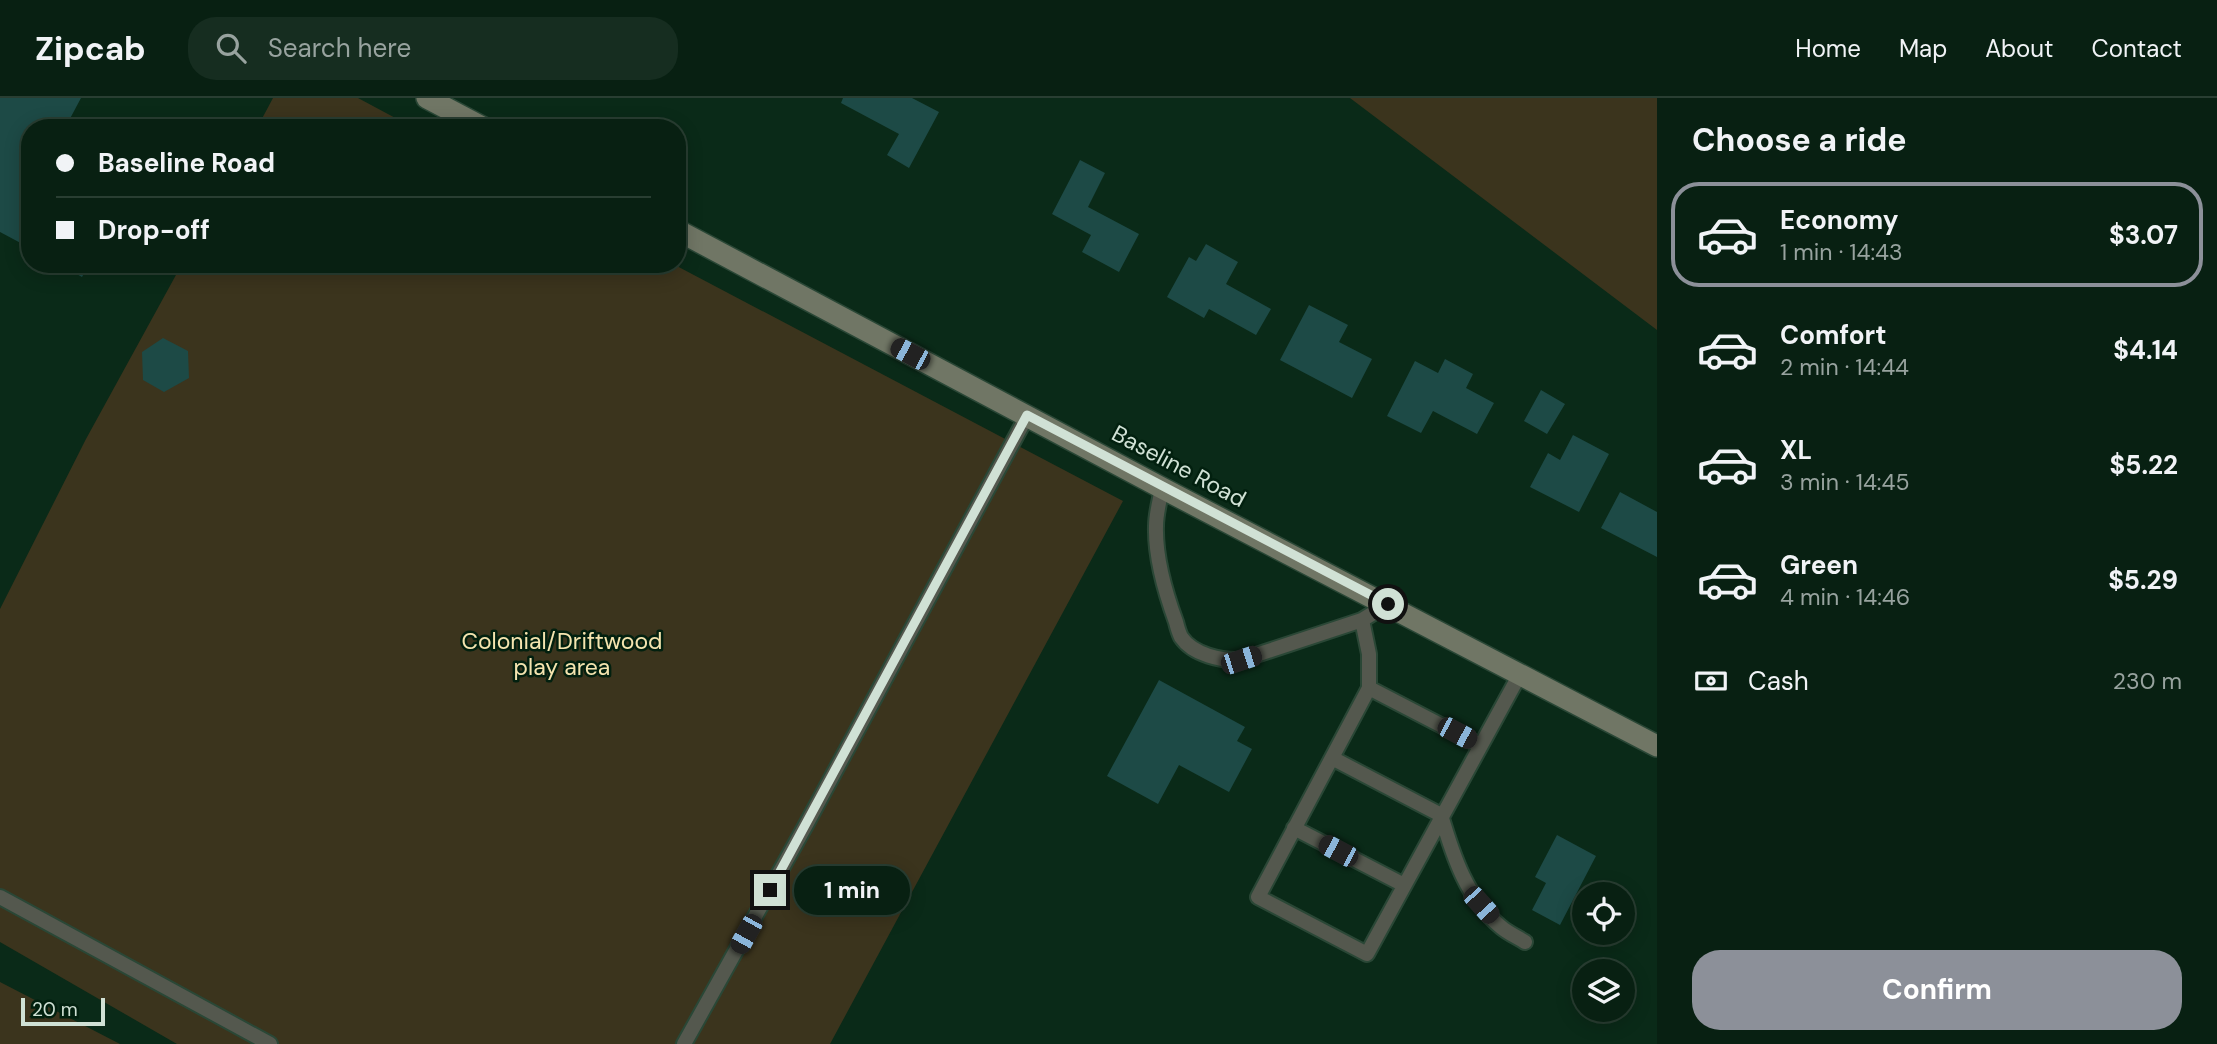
<!DOCTYPE html>
<html lang="en">
<head>
<meta charset="utf-8">
<style>
  :root { --surface:#082012; --page:#162d20; --text:#f1f3f6; --muted:#98a39f; --line:#293e32; --accent:#8c9099 }
  body { margin:0; font-family:"DM Sans",sans-serif; background:var(--page); color:var(--text); height:100vh; display:flex; flex-direction:column; font-size:26px; white-space:nowrap }
  * { box-sizing:border-box; margin:0 }
  p { font-size:23px; color:var(--muted) }
  .icon { flex:none; width:38px; height:38px; fill:none; stroke:currentColor; stroke-width:2; stroke-linecap:round; stroke-linejoin:round }
  .map { position:relative; flex:1; overflow:hidden }
  .drawer { display:flex; flex-direction:column; background:var(--surface); width:560px }
  .drawer>* { flex:none }
  .hud { position:absolute; left:21px; top:21px; width:665px; height:154px; border-radius:28px; box-shadow:0 4px 18px #0003,0 0 0 2px var(--line); display:grid; align-content:center; height:154px; padding:0 35px; background:var(--surface) }
  .tools { position:absolute; left:1572px; top:784px; display:grid; gap:14px }
  .tools a { display:grid; place-items:center; width:63px; height:63px; border-radius:50%; background:var(--surface); box-shadow:0 4px 18px #0003,0 0 0 2px var(--line); font-size:35px }
  .scale { position:absolute; left:21px; bottom:18px; width:84px; box-sizing:border-box; padding-left:7px; border:4px solid #d0e1d5; border-top:0; font-size:19px; line-height:24px; white-space:nowrap; color:#d0e1d5; -webkit-text-stroke:5px #02200f; paint-order:stroke }
  .end { position:absolute; width:32px; height:32px; margin:-16px; border:9px solid #d0e1d5; background:#111; box-shadow:0 0 0 4px #111 }
  .from { border-radius:50% }
  .bubble { position:absolute; height:49px; border-radius:24px; background:var(--surface); box-shadow:0 4px 18px #0003,0 0 0 2px var(--line); font-size:23px; font-weight:700; line-height:49px; text-align:center }
  .car { position:absolute; width:21px; height:42px; margin:-21px -10px; border-radius:9px; box-shadow:0 0 5px 2px #0007; background:linear-gradient(#222 24%,#8ab4d8 0 40%,#222 0 76%,#8ab4d8 0 86%,#222 0) }
  .hud b { display:flex; align-items:center; gap:24px; height:66px; font-size:26px }
  .hud b+b { border-top:2px solid var(--line) }
  .hud i { width:18px; height:18px; background:var(--text) }
  ul { padding:0; list-style:none }
  li { display:flex; align-items:center; gap:21px; height:105px; margin:0 14px 10px; padding:0 21px; border:4px solid transparent; border-radius:28px }
  li div { flex:1 }
  li b { display:block; font-size:26px }
  li em { font-style:normal; font-weight:700 }
  li.active { border-color:var(--accent) }
  li>.icon { width:63px; height:63px; stroke-width:1.5 }
  h2 { padding:0 35px; font-size:32px; line-height:84px }
  .pay { display:flex; align-items:center; gap:18px; height:77px; padding:0 35px; font-size:26px }
  .pay p { margin-inline-start:auto }
  .cta { display:flex; gap:14px; margin-top:auto; padding:14px 35px }
  .cta a { flex:1; height:80px; border-radius:28px; background:var(--accent); color:#fff; font-size:28px; font-weight:700; line-height:80px; text-align:center }
  header { display:flex; align-items:center; gap:42px; box-sizing:border-box; height:98px; padding:0 35px; background:var(--surface); border-bottom:2px solid var(--line) }
  header strong { font-size:33px }
  nav { display:flex; gap:38px; margin-inline-start:auto; font-size:24px }
  .search { width:490px; height:63px; background:var(--page); display:flex; align-items:center; gap:18px; box-sizing:border-box; padding:0 24px; border-radius:28px; color:var(--muted); font-size:26px }
  main { display:flex; flex:1; min-height:0 }
  .map>svg:first-child { display:block }
  .green { fill:#3b341d }
  .building { fill:#1d4a46 }
  .lines { fill:none; stroke-linecap:round; stroke-linejoin:round }
  .lane-casing { stroke:#2a4736; stroke-width:18 }
  .secondary-casing { stroke:#2a4736; stroke-width:24 }
  .lane { stroke:#54584e; stroke-width:14 }
  .secondary { stroke:#707665; stroke-width:21 }
  .route { stroke:#d0e1d5; stroke-width:9 }
  .labels { text-anchor:middle; stroke-width:5; stroke-linejoin:round; paint-order:stroke }
  .street-label { font-size:23px; fill:#d0e1d5; stroke:#02200f }
  .park-label { font-size:23px; fill:#f5e4af; stroke:#02200f }
</style>
</head>
<body>
<header>
<strong>Zipcab</strong>
<div class="search"><svg class="icon" aria-label="search" viewBox="0 0 24 24"><circle cx="10" cy="10" r="6"/><path d="M15 15l6 6"/></svg>Search here</div>
<nav><a>Home</a><a>Map</a><a>About</a><a>Contact</a></nav>
</header>
<main>
<div class="map">
<svg width="1657" height="946" viewBox="0 0 1657 946">
  <rect width="100%" height="100%" fill="#0a2a18"/>
  <path class="green" d="M273,0H358L414,30H257Z
    M1350,0H1657V232Z
    M182,166H673L1123,403L830,946H177L0,844V511L86,341Z
    M0,884L120,946H0Z"/>
  <path class="building" d="M0,0H81L65,30H30V150L0,134Z
    M843,0H912L939,14L909,70L887,57L899,36L841,5Z
    M1080,62L1105,75L1088,109L1139,136L1119,174L1082,154L1091,137L1052,116Z
    M1206,146L1238,164L1226,186L1271,211L1256,237L1209,211L1204,220L1167,199L1189,159L1196,163Z
    M59,166H89L82,179Z
    M1309,207L1348,227L1339,244L1372,261L1352,300L1280,262Z
    M163,240L188,253L189,280L164,294L143,282L142,254Z
    M1445,261L1473,276L1466,290L1494,305L1477,336L1433,313L1421,335L1387,318L1415,263L1438,275Z
    M1541,292L1565,306L1547,336L1524,323Z
    M1573,337L1609,356L1579,414L1530,389L1548,355L1560,362Z
    M1620,394L1657,414V459L1601,430Z
    M1159,582L1245,629L1237,643L1252,651L1229,694L1179,667L1158,706L1107,678Z
    M1557,737L1596,758L1560,827L1532,812L1546,785L1535,779Z"/>
  <g class="lines">
    <defs>
      <path id="lane" d="M1162,390C1160,402 1156,415 1156,428C1155,460 1165,494 1176,524C1177,528 1179,535 1181,539C1193,557 1222,563 1241,562L1362,522L1388,506
        M1362,522L1369,556V590L1258,799L1367,856L1520,576
        M1369,590L1479,647
        M1332,660L1441,717C1453,758 1467,801 1501,829C1508,835 1517,839 1525,844
        M1294,730L1404,787
        M0,799L270,946
        M684,946L807,725L1027,318"/>
      <path id="secondary" d="M427,0L484,30
        M677,132L1162,390L1657,648"/>
    </defs>
    <use href="#lane" class="lane-casing"/>
    <use href="#secondary" class="secondary-casing"/>
    <use href="#lane" class="lane"/>
    <use href="#secondary" class="secondary"/>
  </g>
  <g class="lines">
    <path class="route" d="M770,792L1027,317L1388,506"/>
  </g>
  <g class="labels">
    <g class="street-label">
      <text transform="translate(1179 368) rotate(28)" y="8">Baseline Road</text>
    </g>
    <g class="park-label">
      <text x="562" y="551">Colonial/Driftwood<tspan x="562" dy="26">play area</tspan></text>
    </g>
  </g>
</svg>
<div class="tools">
<a><svg class="icon" aria-label="locate" viewBox="0 0 24 24"><circle cx="12" cy="12" r="6"/><path d="M12 2v4M12 18v4M2 12h4M18 12h4"/></svg></a>
<a><svg class="icon" aria-label="layers" viewBox="0 0 24 24"><path d="M12 4l9 5-9 5-9-5zM3 14l9 5 9-5"/></svg></a>
</div>
<div class="scale">20 m</div>
<i class="end from" style="left:1388px;top:506px"></i>
<i class="end" style="left:770px;top:792px"></i>
<div class="bubble" style="left:794px;top:768px;width:116px">1 min</div>
<i class="car" style="left:910px;top:256px;rotate:298deg"></i>
<i class="car" style="left:1241px;top:562px;rotate:72deg"></i>
<i class="car" style="left:1457px;top:635px;rotate:118deg"></i>
<i class="car" style="left:1338px;top:753px;rotate:298deg"></i>
<i class="car" style="left:1481px;top:807px;rotate:138deg"></i>
<i class="car" style="left:746px;top:836px;rotate:209deg"></i>
<div class="hud">
<b><i class="from"></i>Baseline Road</b>
<b><i></i>Drop-off</b>
</div>
</div>
<section class="drawer">
<h2>Choose a ride</h2>
<ul>
<li class="active"><svg class="icon" aria-label="car" viewBox="0 0 24 24"><path d="M5 17H2v-5l4-1 3-4h7l3 4 3 1v5h-3M9 17h6M6 11h13"/><circle cx="7" cy="17" r="2"/><circle cx="17" cy="17" r="2"/></svg><div><b>Economy</b><p>1 min · 14:43</p></div><em>$3.07</em></li>
<li><svg class="icon" aria-label="car" viewBox="0 0 24 24"><path d="M5 17H2v-5l4-1 3-4h7l3 4 3 1v5h-3M9 17h6M6 11h13"/><circle cx="7" cy="17" r="2"/><circle cx="17" cy="17" r="2"/></svg><div><b>Comfort</b><p>2 min · 14:44</p></div><em>$4.14</em></li>
<li><svg class="icon" aria-label="car" viewBox="0 0 24 24"><path d="M5 17H2v-5l4-1 3-4h7l3 4 3 1v5h-3M9 17h6M6 11h13"/><circle cx="7" cy="17" r="2"/><circle cx="17" cy="17" r="2"/></svg><div><b>XL</b><p>3 min · 14:45</p></div><em>$5.22</em></li>
<li><svg class="icon" aria-label="car" viewBox="0 0 24 24"><path d="M5 17H2v-5l4-1 3-4h7l3 4 3 1v5h-3M9 17h6M6 11h13"/><circle cx="7" cy="17" r="2"/><circle cx="17" cy="17" r="2"/></svg><div><b>Green</b><p>4 min · 14:46</p></div><em>$5.29</em></li>
</ul>
<div class="pay"><svg class="icon" aria-label="cash" viewBox="0 0 24 24"><path d="M3 7h18v10H3z"/><circle cx="12" cy="12" r="2"/></svg>Cash<p>230 m</p></div>
<div class="cta"><a>Confirm</a></div>
</section>
</main>
</body>
</html>
